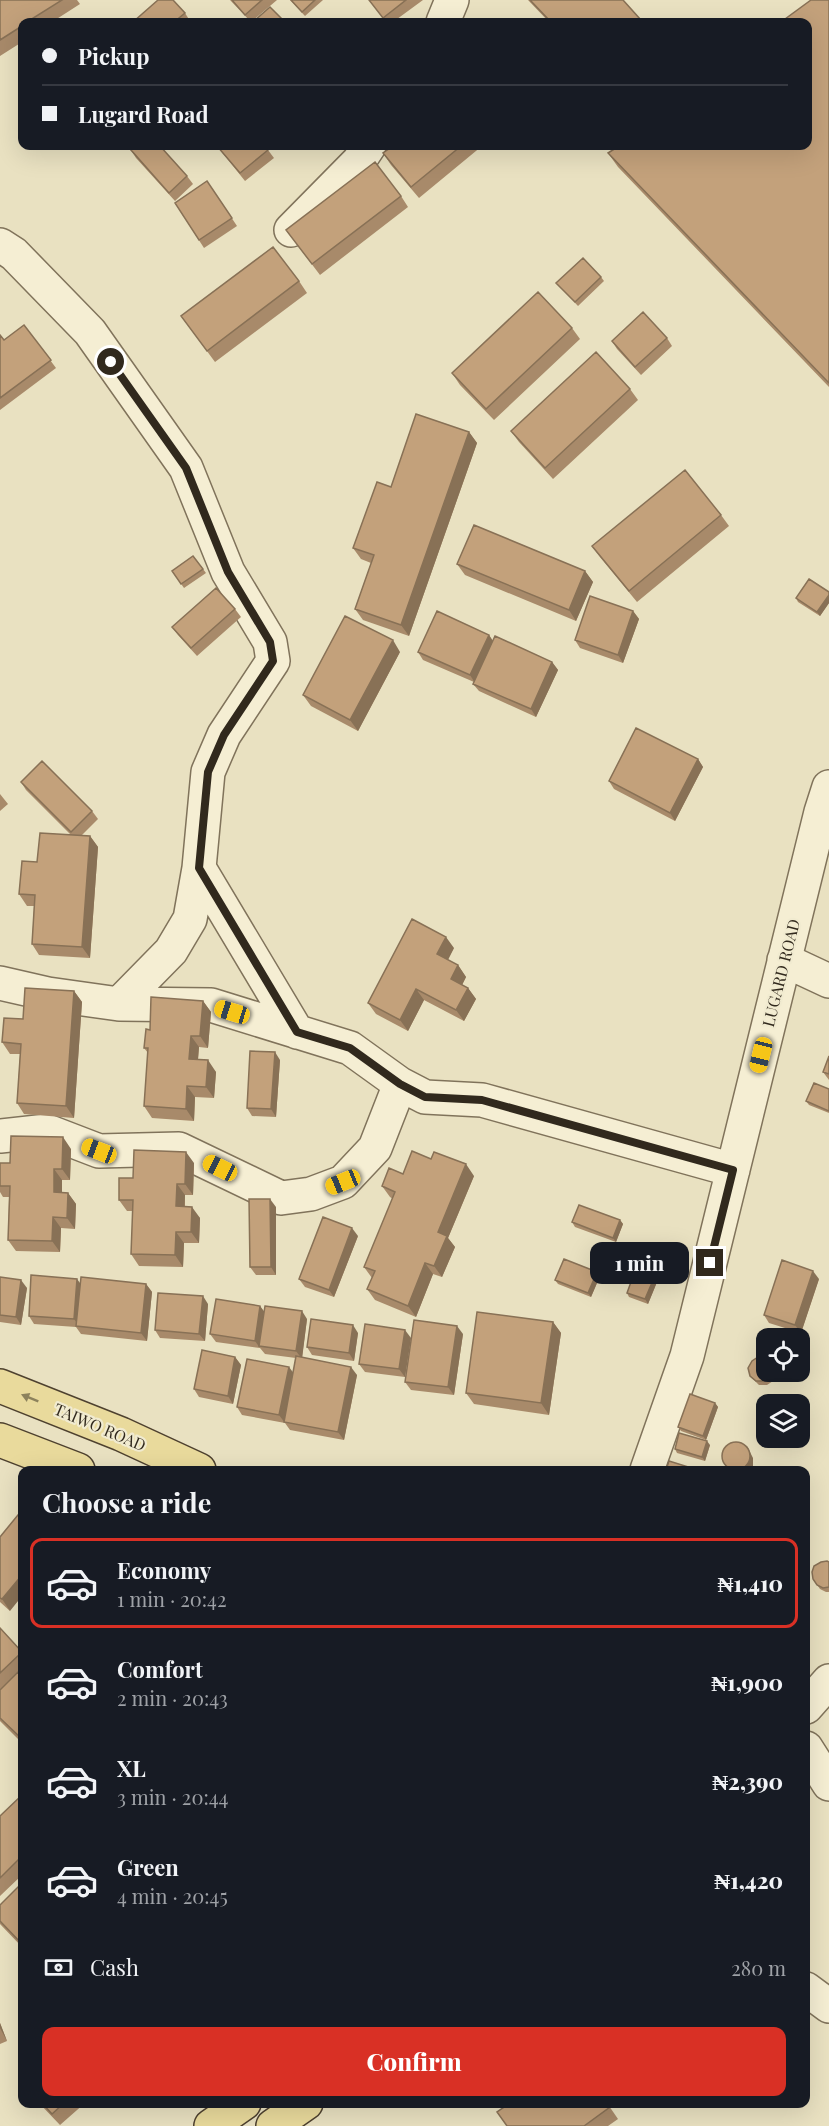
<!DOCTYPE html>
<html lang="en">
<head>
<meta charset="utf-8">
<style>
  :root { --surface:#171b24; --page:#20242c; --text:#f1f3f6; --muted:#9ea1a6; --line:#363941; --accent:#d93025 }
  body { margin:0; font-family:"Playfair Display",serif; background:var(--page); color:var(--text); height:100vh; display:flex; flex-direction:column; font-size:22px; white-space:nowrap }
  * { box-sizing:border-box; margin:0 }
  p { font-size:20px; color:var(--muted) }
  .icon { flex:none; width:33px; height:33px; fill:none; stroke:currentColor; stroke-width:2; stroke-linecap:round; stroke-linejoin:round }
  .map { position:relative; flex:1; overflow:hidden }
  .drawer { position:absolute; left:18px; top:1466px; width:792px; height:642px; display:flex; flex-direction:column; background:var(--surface); border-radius:12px; box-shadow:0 6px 24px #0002 }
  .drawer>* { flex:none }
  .banner { position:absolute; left:18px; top:18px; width:794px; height:132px; border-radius:12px; box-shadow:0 6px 24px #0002; display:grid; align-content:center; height:132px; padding:0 24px; background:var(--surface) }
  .controls { position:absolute; left:756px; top:1328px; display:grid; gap:12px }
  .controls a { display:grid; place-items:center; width:54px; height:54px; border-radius:12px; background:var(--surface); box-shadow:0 6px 24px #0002; font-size:30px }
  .end { position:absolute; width:27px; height:27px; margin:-14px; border:8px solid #31291d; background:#fff; box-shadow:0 0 0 3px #fff }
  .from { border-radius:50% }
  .bubble { position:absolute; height:42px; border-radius:12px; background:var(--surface); box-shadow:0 6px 24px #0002; font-size:20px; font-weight:800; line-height:42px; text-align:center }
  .car { position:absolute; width:18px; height:36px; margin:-18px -9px; border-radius:8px; box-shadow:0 0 4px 2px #0007; background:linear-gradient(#f5c518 24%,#345 0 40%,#f5c518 0 76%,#345 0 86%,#f5c518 0) }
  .banner b { display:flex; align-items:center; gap:21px; height:57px; font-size:22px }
  .banner b+b { border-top:2px solid var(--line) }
  .banner i { width:15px; height:15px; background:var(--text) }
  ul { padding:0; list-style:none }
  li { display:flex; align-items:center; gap:18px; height:90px; margin:0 12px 9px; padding:0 12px; border:3px solid transparent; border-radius:12px }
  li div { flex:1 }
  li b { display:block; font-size:22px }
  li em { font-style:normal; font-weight:800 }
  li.selected { border-color:var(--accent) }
  li>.icon { width:54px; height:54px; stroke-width:1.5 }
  h2 { padding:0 24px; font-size:27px; line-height:72px }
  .pay { display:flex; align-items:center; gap:15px; height:66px; padding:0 24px; font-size:22px }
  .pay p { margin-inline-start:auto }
  .primary-button { display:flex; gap:12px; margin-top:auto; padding:12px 24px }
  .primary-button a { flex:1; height:69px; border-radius:12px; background:var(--accent); color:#fff; font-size:24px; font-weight:800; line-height:69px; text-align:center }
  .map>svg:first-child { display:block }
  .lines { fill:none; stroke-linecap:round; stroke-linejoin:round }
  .minor-casing { stroke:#80735b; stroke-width:36 }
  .major-casing { stroke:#4e412f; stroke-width:36 }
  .minor { stroke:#f5eed3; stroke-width:33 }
  .major { stroke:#e9da9c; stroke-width:33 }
  .wall { fill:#a88a6a }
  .shaded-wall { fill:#887156 }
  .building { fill:#c3a17b; stroke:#887156; stroke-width:1.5 }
  .oneway { fill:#8d825c }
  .route { stroke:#31291d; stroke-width:8 }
  .labels { text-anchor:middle; stroke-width:4.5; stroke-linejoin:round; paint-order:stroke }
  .street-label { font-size:16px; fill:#31291d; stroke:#f1ebd0 }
</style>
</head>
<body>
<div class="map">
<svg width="829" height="2126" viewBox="0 0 829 2126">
  <rect width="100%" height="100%" fill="#e9e1c1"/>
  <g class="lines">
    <defs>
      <path id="minor" d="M443,22L452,0
        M291,230L359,161L369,146
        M0,245L14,254L90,332L186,468L228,572L270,642L273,661L224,735L208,772L199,868L190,919L171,951L119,1004
        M199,868L297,1032
        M784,960L829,981
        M0,983L48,994L119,1004L211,1005L350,1048L400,1084L425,1097L482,1100L733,1170
        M0,1136L47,1131L99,1151L179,1149L281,1198L311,1194L343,1182L375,1148L400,1084
        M647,1470L687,1356L821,812L829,787
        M806,1707L829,1681
        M806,1748L829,1784
        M806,1989L829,2006"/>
      <path id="major" d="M0,1386L121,1434L199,1470
        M0,1440L78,1470
        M211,2126L244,2103
        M273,2126L306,2103"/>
    </defs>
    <use href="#minor" class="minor-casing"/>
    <use href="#major" class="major-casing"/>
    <use href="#minor" class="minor"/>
    <use href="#major" class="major"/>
  </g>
  <path class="wall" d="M0,0H77L80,4L52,22H22V42L0,56Z
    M230,0H277L251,22Z
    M290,0H323L305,16Z
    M369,0H423L393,22H386Z
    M528,0H623L643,22H549Z
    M829,0V387L618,167L608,153Z
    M185,13L190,21L188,22H133Z
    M122,146H130L126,150Z
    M217,146H265L274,158L245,181Z
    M285,146H294L289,150Z
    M393,146H482L419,198L391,165L383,153Z
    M131,150L187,176L193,184L175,201L136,158Z
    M207,181L237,226L204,248L175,203Z
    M401,196L408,207L320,275L286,230Z
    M601,277L604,281L578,306L556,283Z
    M299,281L307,293L215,362L181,316Z
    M24,325L56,368L0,410V335L4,340Z
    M572,328L580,339L494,420L460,385L452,373Z
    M667,338L672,346L641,375L617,349L612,341Z
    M630,389L638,400L553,479L519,442L511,431Z
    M469,432L477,443L409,636L363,620L355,609L371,563L361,559L353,548Z
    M721,515L729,526L637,602L600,557L592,546Z
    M193,556L206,573L184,588L172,571Z
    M457,564L585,571L593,582L576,621L465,575Z
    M829,592V603L820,616L798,602L796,598Z
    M235,609L241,617L197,656L178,635L172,627Z
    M633,611L639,619L623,663L580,648L575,640Z
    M489,635L493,641L552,662L558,670L536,717L479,691L473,684L474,682L423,660L418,652Z
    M400,652L358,731L311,706L303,695Z
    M698,759L703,767L675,821L614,789L609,781Z
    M21,782L92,811L98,819L81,836H90L98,847L90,958L39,955L32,944L34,906H27L19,894L37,862L71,835L26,790Z
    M0,794L8,804L0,811Z
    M454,948L447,960L458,965L466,977L462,985L468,988L476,999L464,1021L424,1000L408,1031L376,1014L368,1003Z
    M74,991L82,1002L74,1118L24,1114L17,1103L20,1054H10L2,1042L23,1019Z
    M203,1001L211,1012L208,1048L199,1047L198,1060L216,1072L214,1098L195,1097L194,1121L152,1118L144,1106L148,1053L144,1048L150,1030Z
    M829,1056V1080L823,1072Z
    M280,1060L276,1117L252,1116L247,1108Z
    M829,1089V1113L809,1105L806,1101Z
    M71,1149L70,1180H62V1192L68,1193L76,1204L75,1229L61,1228L60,1252L16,1251L8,1240L9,1197H3L0,1192V1163H10Z
    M194,1163L193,1195H185V1206L200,1218L199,1243H184L183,1267L139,1266L131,1254L133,1211H127L119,1200L133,1178Z
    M403,1174L474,1176L448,1238L455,1247L442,1277L433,1274L416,1317L375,1300L367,1289L372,1278L364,1267L393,1199L390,1197L382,1186Z
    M276,1207V1275H256L250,1267Z
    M620,1220L623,1224L616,1242L575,1227L572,1222Z
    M358,1236L334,1297L305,1287L299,1279Z
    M597,1272L600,1276L591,1297L558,1284L555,1280Z
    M0,1277L27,1288L21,1325L0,1322Z
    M654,1278L657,1282L648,1304L629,1297L627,1293Z
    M819,1279L801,1333L769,1323L764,1315Z
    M80,1283L146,1284L152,1292L147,1341L81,1334L76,1327L34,1324L29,1316Z
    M208,1304L205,1341L160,1338L155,1330Z
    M260,1306L264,1312L307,1319L302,1357L357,1375L344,1440L290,1430L285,1423L242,1415L237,1407L293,1373L296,1358L265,1354L260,1348L216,1342L210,1334Z
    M553,1322L561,1333L549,1415L474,1404L466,1393Z
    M358,1333L354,1361L312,1355L307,1347Z
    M463,1334L454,1395L411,1390L405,1382Z
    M411,1338L405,1377L365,1372L359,1364Z
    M235,1357L241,1365L233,1404L199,1397L194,1389Z
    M766,1371H775L776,1374L773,1381L767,1385H759L750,1376Z
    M715,1403L718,1407L706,1440L681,1431L678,1427Z
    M710,1445L705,1461L677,1453L675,1449Z
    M0,1537L10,1611L0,1602Z
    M829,1562V1592H826L820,1589L813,1579Z
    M0,1628L22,1652V1671L20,1674L22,1677V1743L0,1721Z
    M22,1795V1875L0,1896V1816Z
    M22,1883V1947L0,1924V1905Z
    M0,2023L7,2041L0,2044Z
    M39,2103H85L60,2125Z
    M607,2103L618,2119L608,2126H507Z"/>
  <path class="shaded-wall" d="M469,432L477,443L409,636L401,625Z
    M585,571L593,582L576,621L569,610Z
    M829,595V603L820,616L817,612Z
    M633,611L639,619L623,663L618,655Z
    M489,635L494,643L475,683L470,675Z
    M393,640L400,652L358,731L350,720Z
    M552,662L558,670L536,717L531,709Z
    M698,759L703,767L675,821L670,813Z
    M90,836L98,847L90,958L82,947Z
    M446,937L454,948L445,966L437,954Z
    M458,965L466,977L459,991L451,979Z
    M468,988L476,999L464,1021L456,1010Z
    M416,989L424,1000L408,1031L400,1020Z
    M74,991L82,1002L74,1118L66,1106Z
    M203,1001L211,1012L208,1048L200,1036Z
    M191,1036L199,1047L197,1070L189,1059Z
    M275,1052L280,1060L276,1117L271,1109Z
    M208,1060L216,1072L214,1098L206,1087Z
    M187,1086L195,1097L194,1121L186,1109Z
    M63,1137L71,1149L70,1180L62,1169Z
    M186,1152L194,1163L193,1195L185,1184Z
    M466,1164L474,1176L448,1238L455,1247L442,1277L434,1266L438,1232Z
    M54,1169L62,1180V1203L54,1192Z
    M177,1184L185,1195L184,1218L176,1206Z
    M68,1193L76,1204L75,1229L67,1218Z
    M270,1199L276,1207V1275L271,1267Z
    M192,1207L200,1218L199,1243L191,1232Z
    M53,1217L61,1228L60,1252L52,1241Z
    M620,1220L623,1224L616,1242L613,1238Z
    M352,1228L358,1236L334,1297L329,1290Z
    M176,1232L184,1243L183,1267L175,1255Z
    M425,1263L433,1274L416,1317L408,1306Z
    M813,1271L819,1279L801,1333L795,1325Z
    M597,1272L600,1276L591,1297L588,1293Z
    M654,1278L657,1282L648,1304L645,1299Z
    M77,1279L83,1287L80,1327L74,1319Z
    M21,1280L27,1288L21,1325L16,1317Z
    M146,1284L152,1292L147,1341L141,1333Z
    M203,1296L208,1304L205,1341L199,1334Z
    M260,1306L266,1314L259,1346L260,1348L255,1341Z
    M302,1311L307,1319L302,1359L296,1351Z
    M553,1322L561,1333L549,1415L541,1403Z
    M353,1325L358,1333L354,1361L349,1353Z
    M457,1326L463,1334L454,1395L448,1387Z
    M405,1330L411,1338L405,1377L399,1369Z
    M235,1357L241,1365L233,1404L228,1396Z
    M289,1367L295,1375L285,1423L279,1415Z
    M351,1367L357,1375L344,1440L338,1432Z
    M773,1371H775L776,1374L773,1381L770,1377Z
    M715,1403L718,1407L706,1440L703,1436Z
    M707,1441L710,1445L705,1461L702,1457Z
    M747,1446L753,1458V1466L750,1470H747L746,1467Z
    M22,1575V1596L10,1611L2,1599Z
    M0,2023L7,2041L0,2028Z"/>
  <path class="building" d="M0,0H62L27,22H22V26L0,40Z
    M158,0H173L185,13L174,22H133Z
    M232,0H262L245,15Z
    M291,0H315L302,12Z
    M369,0H406L383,18Z
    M530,0H623L640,19L636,22H551Z
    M811,0H829V383L608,153L619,146H807V22H781Z
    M270,7L285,22H253Z
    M136,146H160L187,176L169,193L131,150Z
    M217,146H265L268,150L240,173Z
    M393,146H461L411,187L383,153Z
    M375,162L401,196L312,264L286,230Z
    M207,181L232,218L199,240L175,203Z
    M273,247L299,281L207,351L181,316Z
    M583,258L601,277L575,302L556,283Z
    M538,292L572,328L486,409L452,373Z
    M643,312L667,338L635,367L612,341Z
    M24,325L51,360L0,398V335L4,340Z
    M596,352L630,389L545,468L511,431Z
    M416,414L469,432L401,625L355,609L374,555L353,548L377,482L391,487Z
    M685,470L721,515L629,591L592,546Z
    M474,525L585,571L569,610L457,564Z
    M193,556L203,569L181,584L172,571Z
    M809,579L829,592V595L817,612L796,598Z
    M216,588L235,609L191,648L172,627Z
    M590,596L633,611L618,655L575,640Z
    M437,611L489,635L470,675L418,652Z
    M345,616L393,640L350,720L303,695Z
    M495,636L552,662L531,709L473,684Z
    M636,728L698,759L670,813L609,781Z
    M42,761L92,811L71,832L21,782Z
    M40,833L90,836L82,947L32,944L35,895L19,894L22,861L37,862Z
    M412,919L446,937L437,954L458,965L451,979L468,988L456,1010L416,989L400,1020L368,1003Z
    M25,988L74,991L66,1106L17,1103L21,1044L2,1042L4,1018L23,1019Z
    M151,997L203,1001L200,1036H191L189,1059L208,1060L206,1087L187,1086L186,1109L144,1106L148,1048H144L146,1029L150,1030Z
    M250,1051L275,1052L271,1109L247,1108Z
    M829,1056V1074L823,1072Z
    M814,1083L829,1089V1111L806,1101Z
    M11,1136L63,1137L62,1169H54V1192L68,1193L67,1218L53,1217L52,1241L8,1240L10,1186H0V1163H10Z
    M134,1150L186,1152L185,1184H177L176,1206L192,1207L191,1232H176L175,1255L131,1254L133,1200H119V1178H133Z
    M412,1151L431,1159L434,1152L466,1164L438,1232L447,1236L434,1266L425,1263L408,1306L367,1289L375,1271L364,1267L395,1192L382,1186L389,1168L403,1174Z
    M249,1199H270L271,1267H250Z
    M579,1205L620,1220L613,1238L572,1222Z
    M323,1217L352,1228L329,1290L299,1279Z
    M564,1259L597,1272L588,1293L555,1280Z
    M782,1260L813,1271L795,1325L764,1315Z
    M635,1271L654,1278L645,1299L627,1293Z
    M31,1275L77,1279L74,1319L29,1316Z
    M0,1277L21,1280L16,1317L0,1315Z
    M81,1277L146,1284L141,1333L76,1326Z
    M158,1293L203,1296L199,1334L155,1330Z
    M216,1299L260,1306L255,1341L210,1334Z
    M265,1306L302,1311L296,1351L259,1346Z
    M477,1312L553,1322L541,1403L466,1393Z
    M311,1319L353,1325L349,1353L307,1347Z
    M414,1320L457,1326L448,1387L405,1382Z
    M365,1324L405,1330L399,1369L359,1364Z
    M202,1350L235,1357L228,1396L194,1389Z
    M296,1356L351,1367L338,1432L284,1422Z
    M758,1357L765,1358L766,1359V1371H773L770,1377L764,1381H756L750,1376L748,1368L752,1361Z
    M247,1359L289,1367L279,1415L237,1407Z
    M690,1394L715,1403L703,1436L678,1427Z
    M679,1433L707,1441L702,1457L675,1449Z
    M722 1456a14 14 0 1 1 28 0a14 14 0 1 1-28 0Z
    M669,1461L695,1469L694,1470H666Z
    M561,1468L573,1470H560Z
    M22,1510V1575L2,1599L0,1598V1537Z
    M827,1561L829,1562V1587L823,1588L817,1585L813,1579L812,1572L814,1566L821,1562Z
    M0,1628L22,1652L0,1673Z
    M18,1672L22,1677V1739L0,1718V1690Z
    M22,1795V1856L0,1878V1816Z
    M22,1883V1944L0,1921V1905Z
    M42,2103H64L52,2114Z
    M510,2103H607L610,2107L584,2126H507L497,2112Z"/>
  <defs><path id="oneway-solid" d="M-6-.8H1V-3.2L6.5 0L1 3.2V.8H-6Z" transform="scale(1.5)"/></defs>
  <use class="oneway" href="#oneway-solid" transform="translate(30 1398) rotate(-158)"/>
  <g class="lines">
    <path class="route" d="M111,362L186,468L228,572L270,642L273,661L224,735L208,772L199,868L297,1032L350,1048L400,1084L425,1097L482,1100L733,1170L710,1263"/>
  </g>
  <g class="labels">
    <g class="street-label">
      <text transform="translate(781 973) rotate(-76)" y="6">LUGARD ROAD</text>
      <text transform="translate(100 1427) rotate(23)" y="6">TAIWO ROAD</text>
    </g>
  </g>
</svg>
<div class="controls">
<a><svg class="icon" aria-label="locate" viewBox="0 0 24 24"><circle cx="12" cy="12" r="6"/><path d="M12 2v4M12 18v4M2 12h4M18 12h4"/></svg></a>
<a><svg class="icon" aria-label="layers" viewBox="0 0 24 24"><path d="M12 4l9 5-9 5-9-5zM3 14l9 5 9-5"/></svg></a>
</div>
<i class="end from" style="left:111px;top:362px"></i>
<i class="end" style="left:710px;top:1263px"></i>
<div class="bubble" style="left:590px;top:1242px;width:99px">1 min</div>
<i class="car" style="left:232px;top:1012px;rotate:287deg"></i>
<i class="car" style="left:761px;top:1055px;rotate:194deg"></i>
<i class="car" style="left:99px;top:1151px;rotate:291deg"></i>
<i class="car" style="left:220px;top:1168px;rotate:296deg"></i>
<i class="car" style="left:343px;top:1182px;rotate:248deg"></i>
<div class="banner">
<b><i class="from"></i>Pickup</b>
<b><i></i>Lugard Road</b>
</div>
<section class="drawer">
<h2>Choose a ride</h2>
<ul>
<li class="selected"><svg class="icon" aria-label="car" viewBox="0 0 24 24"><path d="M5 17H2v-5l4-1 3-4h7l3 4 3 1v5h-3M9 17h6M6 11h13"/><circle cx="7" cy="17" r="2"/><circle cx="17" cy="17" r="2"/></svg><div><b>Economy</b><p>1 min · 20:42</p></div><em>₦1,410</em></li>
<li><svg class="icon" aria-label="car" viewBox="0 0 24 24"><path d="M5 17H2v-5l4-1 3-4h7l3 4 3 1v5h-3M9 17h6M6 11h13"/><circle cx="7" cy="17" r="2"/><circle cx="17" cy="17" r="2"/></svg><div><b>Comfort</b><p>2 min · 20:43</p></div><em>₦1,900</em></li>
<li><svg class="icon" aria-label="car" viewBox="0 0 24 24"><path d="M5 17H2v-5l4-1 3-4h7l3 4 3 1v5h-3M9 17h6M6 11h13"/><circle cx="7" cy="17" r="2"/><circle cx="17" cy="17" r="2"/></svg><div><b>XL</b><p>3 min · 20:44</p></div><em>₦2,390</em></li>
<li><svg class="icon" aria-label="car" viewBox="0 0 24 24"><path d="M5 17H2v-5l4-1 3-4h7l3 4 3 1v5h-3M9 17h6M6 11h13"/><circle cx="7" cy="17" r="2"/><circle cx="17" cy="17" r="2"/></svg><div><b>Green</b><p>4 min · 20:45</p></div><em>₦1,420</em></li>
</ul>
<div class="pay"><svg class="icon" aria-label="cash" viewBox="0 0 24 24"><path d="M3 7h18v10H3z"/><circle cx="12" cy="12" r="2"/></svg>Cash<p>280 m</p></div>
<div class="primary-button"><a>Confirm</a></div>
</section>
</div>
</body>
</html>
